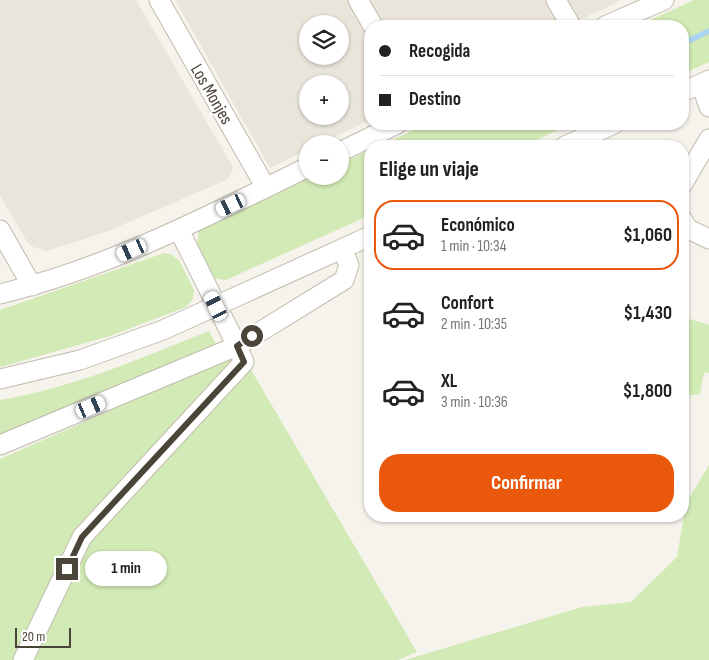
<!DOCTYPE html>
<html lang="es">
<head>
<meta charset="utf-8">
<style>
  :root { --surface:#fff; --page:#f6f6f6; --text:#222; --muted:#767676; --line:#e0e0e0; --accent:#ea580c }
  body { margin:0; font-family:"Sofia Sans Condensed",sans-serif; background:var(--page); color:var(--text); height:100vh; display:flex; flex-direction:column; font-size:19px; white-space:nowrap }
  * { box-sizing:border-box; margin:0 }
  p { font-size:16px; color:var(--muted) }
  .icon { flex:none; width:28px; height:28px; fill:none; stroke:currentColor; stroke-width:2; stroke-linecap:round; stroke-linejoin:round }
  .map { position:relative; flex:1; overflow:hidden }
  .side { position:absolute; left:364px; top:140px; width:325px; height:382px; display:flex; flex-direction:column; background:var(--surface); border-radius:20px; box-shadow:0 1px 4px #0004 }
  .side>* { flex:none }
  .top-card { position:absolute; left:364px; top:20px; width:325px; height:110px; border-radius:20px; box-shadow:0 1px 4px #0004; display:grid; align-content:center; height:110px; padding:0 15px; background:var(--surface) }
  .buttons { position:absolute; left:299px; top:15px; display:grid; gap:10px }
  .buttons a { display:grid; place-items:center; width:50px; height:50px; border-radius:50%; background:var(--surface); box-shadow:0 1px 4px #0004; font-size:25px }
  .scale { position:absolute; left:15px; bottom:12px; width:56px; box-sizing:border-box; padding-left:5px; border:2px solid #4b4439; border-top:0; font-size:14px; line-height:18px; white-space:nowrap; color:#4b4439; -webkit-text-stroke:4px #fff; paint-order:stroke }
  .end { position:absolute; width:22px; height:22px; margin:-11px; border:6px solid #4b4439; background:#fff; box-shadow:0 0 0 2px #fff }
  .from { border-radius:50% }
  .bubble { position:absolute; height:35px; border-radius:18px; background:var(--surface); box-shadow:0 1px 4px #0004; font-size:16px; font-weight:700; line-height:35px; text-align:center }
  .car { position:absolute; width:15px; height:30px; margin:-15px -8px; border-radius:6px; box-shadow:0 0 4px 1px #0007; background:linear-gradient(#fff 24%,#345 0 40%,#fff 0 76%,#345 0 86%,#fff 0) }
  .top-card b { display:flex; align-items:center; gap:18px; height:48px; font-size:19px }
  .top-card b+b { border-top:1px solid var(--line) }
  .top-card i { width:12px; height:12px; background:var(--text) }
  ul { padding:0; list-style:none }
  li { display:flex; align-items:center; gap:15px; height:70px; margin:0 10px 8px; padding:0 5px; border:2px solid transparent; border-radius:20px }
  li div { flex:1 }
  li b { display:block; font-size:19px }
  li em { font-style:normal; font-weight:700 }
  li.current { border-color:var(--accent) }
  li>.icon { width:45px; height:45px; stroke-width:1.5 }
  h2 { padding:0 15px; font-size:22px; line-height:60px }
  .button { display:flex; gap:10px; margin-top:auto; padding:10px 15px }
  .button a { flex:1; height:58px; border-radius:20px; background:var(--accent); color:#fff; font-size:20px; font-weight:700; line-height:58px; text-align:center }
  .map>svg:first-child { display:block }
  .residential { fill:#eae5da; fill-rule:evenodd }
  .green { fill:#d2eab5 }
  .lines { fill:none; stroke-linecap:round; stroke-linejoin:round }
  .stream { stroke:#a9d4f2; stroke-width:5.5 }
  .minor-casing { stroke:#c2bbae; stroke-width:21 }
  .path { stroke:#c4b79f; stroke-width:3; stroke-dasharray:2.5 2.5; stroke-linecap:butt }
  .minor { stroke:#fff; stroke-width:19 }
  .route { stroke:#4b4439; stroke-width:6 }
  .labels { text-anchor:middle; stroke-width:4; stroke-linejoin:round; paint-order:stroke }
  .street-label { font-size:18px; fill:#4b4439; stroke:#fff }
</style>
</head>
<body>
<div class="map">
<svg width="709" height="660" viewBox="0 0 709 660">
  <rect width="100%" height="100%" fill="#f6f3ec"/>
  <path class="residential" d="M0,0H136L230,162L233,167L229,177L224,181L108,231L47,251L33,247L27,242L0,196Z
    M175,0H622L567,26H370V120L320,144H308L307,150L270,168ZM308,24H340V56H308ZM308,84H340V116H308Z"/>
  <path class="green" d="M694,0H709V62L683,74L682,26H637Z
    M427,124H572L522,146H379Z
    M370,150V215L226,280L212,278L197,243L199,230L314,176H340V164Z
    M164,253L170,254L179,260L194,290L193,299L186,307L110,336L0,367V310Z
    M683,317L709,325V373L704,372L700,394L683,396Z
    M209,331L216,344L135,392L0,441V400C73,388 141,358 209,331Z
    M241,353L417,652L398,660H0V459Z
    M709,465V660H405L582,607L631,602L677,557L686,503Z"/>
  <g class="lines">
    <path class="stream" d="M682,44L709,31
      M507,127L514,124"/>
    <defs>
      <path id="minor" d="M159,0L266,188
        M358,0L373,26
        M556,0L571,26
        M605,26L664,0
        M701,84L709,107
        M682,92L709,80
        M565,146L614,124
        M340,152L397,124
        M682,185L709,139
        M682,219L688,229L709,239
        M0,230L32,286
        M0,294C110,267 206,217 308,167
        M0,379L80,360L163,330L370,236
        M0,445L237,346L179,230
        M23,660L82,537L244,362L237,346L344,280L349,265L342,249"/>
    </defs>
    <use href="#minor" class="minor-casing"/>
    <path class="path" d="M632,128L642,124"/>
    <use href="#minor" class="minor"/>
  </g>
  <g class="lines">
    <path class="route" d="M67,569L82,537L244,362L237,346L252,336"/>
  </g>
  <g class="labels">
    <g class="street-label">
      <text transform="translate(212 94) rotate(60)" y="6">Los Monjes</text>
    </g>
  </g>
</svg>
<div class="buttons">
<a><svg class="icon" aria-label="layers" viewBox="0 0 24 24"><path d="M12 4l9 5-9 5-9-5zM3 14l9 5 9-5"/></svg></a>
<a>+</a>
<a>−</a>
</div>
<div class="scale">20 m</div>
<i class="end from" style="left:252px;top:336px"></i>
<i class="end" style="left:67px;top:569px"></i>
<div class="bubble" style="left:85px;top:551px;width:82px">1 min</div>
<i class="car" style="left:231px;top:205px;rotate:244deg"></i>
<i class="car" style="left:132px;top:250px;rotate:246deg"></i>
<i class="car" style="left:216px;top:306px;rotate:334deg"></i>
<i class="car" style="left:91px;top:407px;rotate:67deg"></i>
<div class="top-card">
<b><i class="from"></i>Recogida</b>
<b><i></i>Destino</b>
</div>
<section class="side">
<h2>Elige un viaje</h2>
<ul>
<li class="current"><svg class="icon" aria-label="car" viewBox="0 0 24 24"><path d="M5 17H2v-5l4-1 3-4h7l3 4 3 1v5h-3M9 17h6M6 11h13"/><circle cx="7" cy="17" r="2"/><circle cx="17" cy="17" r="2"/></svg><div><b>Económico</b><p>1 min · 10:34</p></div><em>$1,060</em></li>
<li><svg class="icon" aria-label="car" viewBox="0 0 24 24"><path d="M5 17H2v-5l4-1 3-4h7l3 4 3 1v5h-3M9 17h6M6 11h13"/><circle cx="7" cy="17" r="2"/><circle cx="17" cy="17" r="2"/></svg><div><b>Confort</b><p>2 min · 10:35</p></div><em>$1,430</em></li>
<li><svg class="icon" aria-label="car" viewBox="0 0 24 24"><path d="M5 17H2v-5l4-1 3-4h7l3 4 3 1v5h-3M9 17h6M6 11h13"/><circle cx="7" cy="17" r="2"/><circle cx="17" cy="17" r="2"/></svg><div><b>XL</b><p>3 min · 10:36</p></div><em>$1,800</em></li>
</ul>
<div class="button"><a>Confirmar</a></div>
</section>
</div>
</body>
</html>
